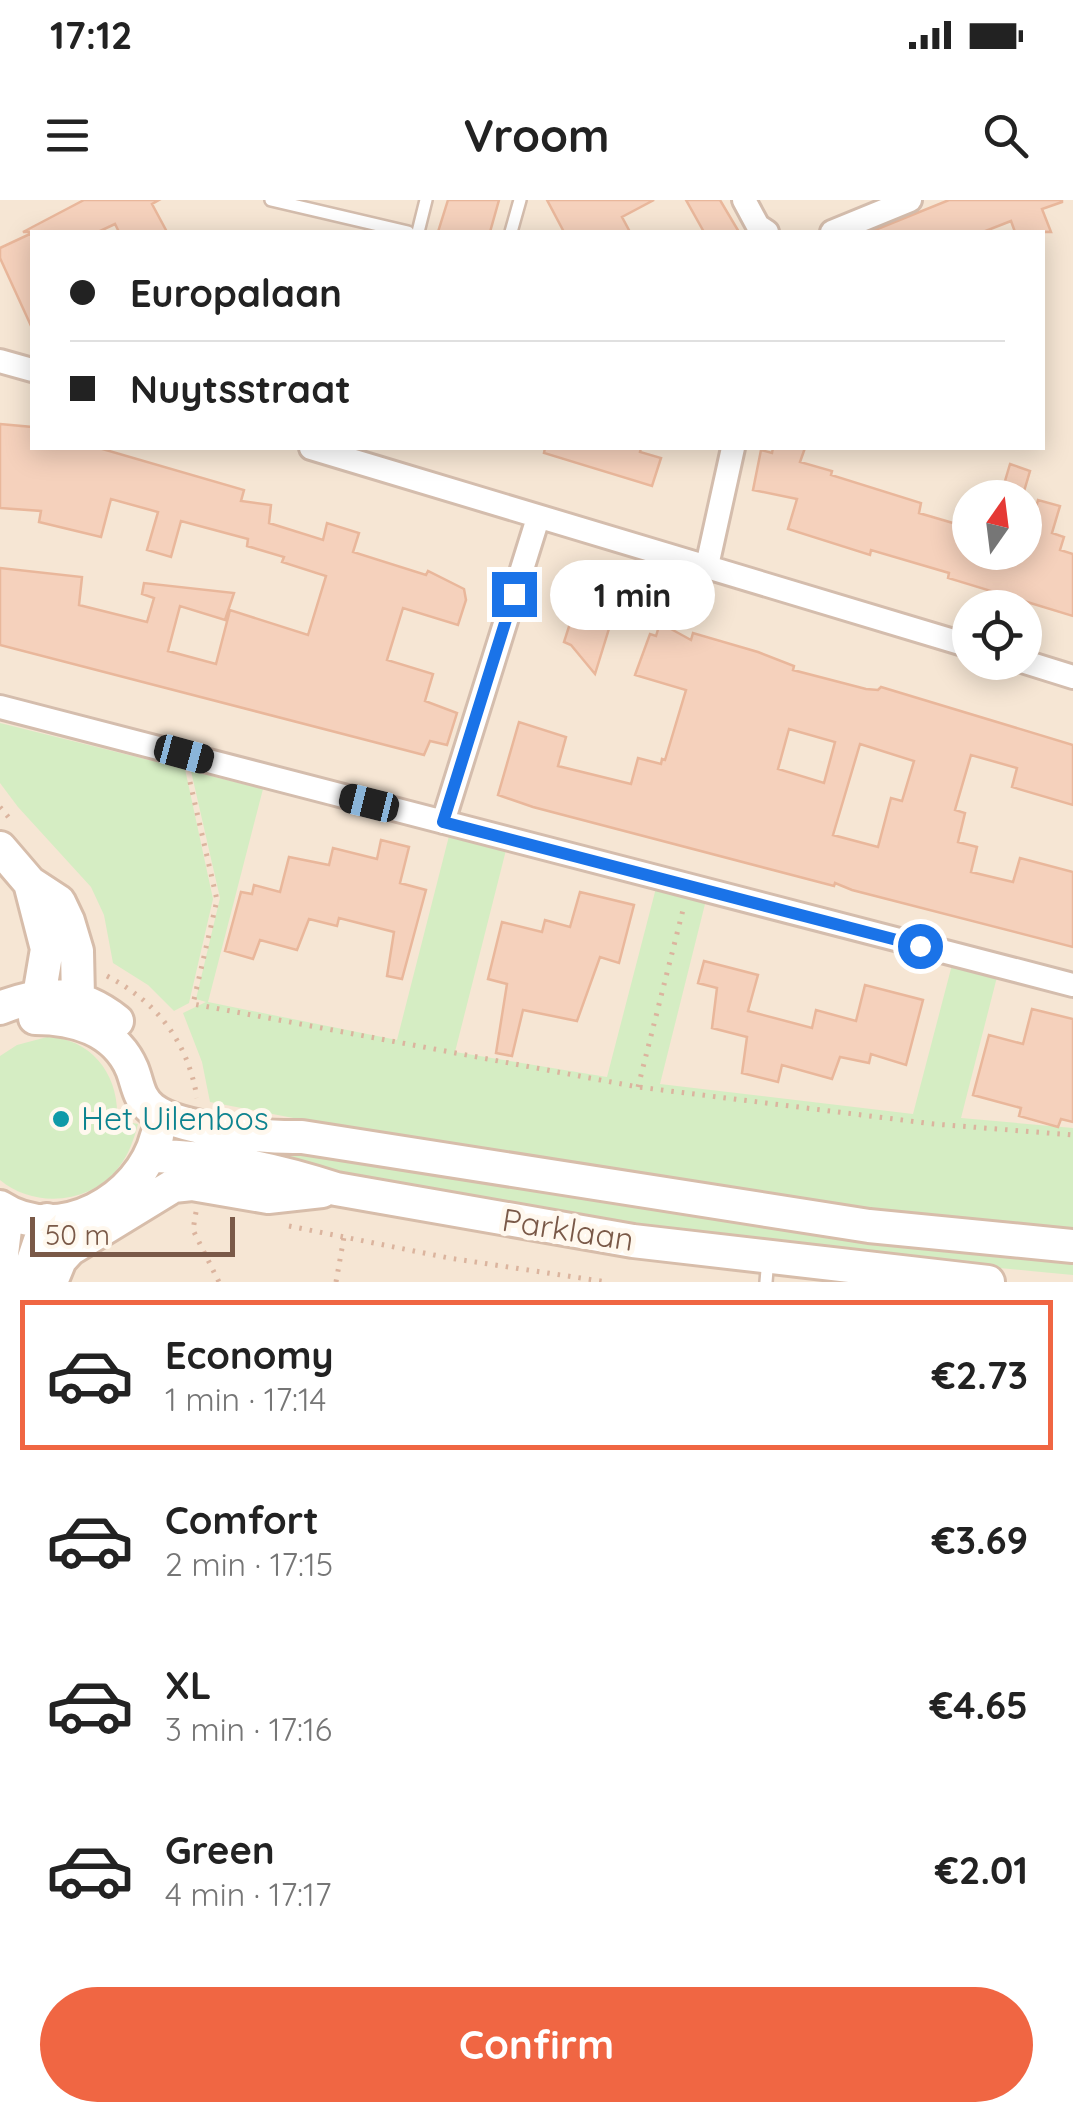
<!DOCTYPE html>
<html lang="en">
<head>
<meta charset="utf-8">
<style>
  :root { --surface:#fff; --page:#f6f6f6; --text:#222; --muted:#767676; --line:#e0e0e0; --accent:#f06643 }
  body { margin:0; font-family:Quicksand,sans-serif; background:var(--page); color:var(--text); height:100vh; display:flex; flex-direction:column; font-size:38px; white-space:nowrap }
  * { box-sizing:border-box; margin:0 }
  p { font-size:32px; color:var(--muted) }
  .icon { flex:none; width:55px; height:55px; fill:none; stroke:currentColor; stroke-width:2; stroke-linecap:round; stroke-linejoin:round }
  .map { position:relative; height:1082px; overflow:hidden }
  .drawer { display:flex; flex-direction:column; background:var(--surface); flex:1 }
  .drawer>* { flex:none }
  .top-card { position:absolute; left:30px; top:30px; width:1015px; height:220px; border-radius:0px; box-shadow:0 5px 25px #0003; display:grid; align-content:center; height:220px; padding:0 40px; background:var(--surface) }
  .needle { width:65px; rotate:14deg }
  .tools { position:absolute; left:952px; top:280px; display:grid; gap:20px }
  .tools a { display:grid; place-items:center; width:90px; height:90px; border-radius:50%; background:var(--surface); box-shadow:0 5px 25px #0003; font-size:50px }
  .scale { position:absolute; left:30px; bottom:25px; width:205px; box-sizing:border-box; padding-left:10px; border:5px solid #7a5948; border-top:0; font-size:28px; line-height:35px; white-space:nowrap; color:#7a5948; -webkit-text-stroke:8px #fff8ee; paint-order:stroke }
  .end { position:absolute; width:45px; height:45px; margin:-22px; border:12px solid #1a73e8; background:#fff; box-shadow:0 0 0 5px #fff }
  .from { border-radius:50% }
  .bubble { position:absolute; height:70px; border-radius:35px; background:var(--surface); box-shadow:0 5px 25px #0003; font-size:32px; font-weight:700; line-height:70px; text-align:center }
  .car { position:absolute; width:30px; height:60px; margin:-30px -15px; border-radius:12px; box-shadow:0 0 8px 2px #0007; background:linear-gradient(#222 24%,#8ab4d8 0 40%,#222 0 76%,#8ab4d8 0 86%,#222 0) }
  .top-card b { display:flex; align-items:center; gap:35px; height:95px; font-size:38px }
  .top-card b+b { border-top:2px solid var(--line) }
  .top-card i { width:25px; height:25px; background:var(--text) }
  ul { padding:18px 0 0; list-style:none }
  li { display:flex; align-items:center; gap:30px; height:150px; margin:0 20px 15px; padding:0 20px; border:5px solid transparent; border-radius:0px }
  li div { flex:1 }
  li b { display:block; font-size:38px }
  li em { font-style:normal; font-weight:700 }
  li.on { border-color:var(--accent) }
  li>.icon { width:90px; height:90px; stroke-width:1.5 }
  .primary-button { display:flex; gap:20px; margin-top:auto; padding:20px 40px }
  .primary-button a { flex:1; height:115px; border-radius:60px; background:var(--accent); color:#fff; font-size:40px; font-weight:700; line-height:115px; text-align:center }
  .status { display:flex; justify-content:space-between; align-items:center; height:70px; padding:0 50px; background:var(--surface); direction:ltr }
  .status svg { height:28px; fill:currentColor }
  header { display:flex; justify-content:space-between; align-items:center; height:130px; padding:0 40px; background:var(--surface); font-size:45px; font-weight:700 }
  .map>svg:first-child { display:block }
  .residential { fill:#f6e6d4; fill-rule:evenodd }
  .green { fill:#d5edc3 }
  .building { fill:#f5d1bc; stroke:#e9b79b; stroke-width:2.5; fill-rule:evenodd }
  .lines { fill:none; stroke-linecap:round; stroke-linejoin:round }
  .lane-casing { stroke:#d4bdad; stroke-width:16 }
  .street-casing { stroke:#d4bdad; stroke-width:28 }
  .secondary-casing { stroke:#d7bdaa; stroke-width:38 }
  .path { stroke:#dbb49e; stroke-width:5; stroke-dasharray:2.5 8; stroke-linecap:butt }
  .lane { stroke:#fff; stroke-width:11 }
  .street { stroke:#fff; stroke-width:22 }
  .secondary { stroke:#fff; stroke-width:32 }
  .route { stroke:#1a73e8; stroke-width:12 }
  .culture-dot { fill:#0f9aa8; stroke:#fff8ee; stroke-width:4 }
  .labels { text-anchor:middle; stroke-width:10; stroke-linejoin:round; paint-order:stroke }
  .culture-label { font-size:32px; fill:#0d838f; stroke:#fff8ee; text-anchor:start }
  .street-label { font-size:32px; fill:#7a5948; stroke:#fff8ee }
</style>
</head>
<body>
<div class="status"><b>17:12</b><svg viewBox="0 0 49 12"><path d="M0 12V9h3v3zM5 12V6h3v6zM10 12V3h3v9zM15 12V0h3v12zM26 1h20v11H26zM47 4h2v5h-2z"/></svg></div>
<header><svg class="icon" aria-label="menu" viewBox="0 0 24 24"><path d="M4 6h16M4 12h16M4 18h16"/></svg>Vroom<svg class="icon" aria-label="search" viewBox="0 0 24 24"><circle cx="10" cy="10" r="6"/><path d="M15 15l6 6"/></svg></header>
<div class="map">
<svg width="1073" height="1082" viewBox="0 0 1073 1082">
  <rect width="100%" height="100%" fill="#fef4e6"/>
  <path class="residential" d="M0,0H1073V1082H0ZM32,32H1042V248H32ZM970,298H1025V352H970ZM970,408H1025V462H970Z"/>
  <path class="green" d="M0,523L185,569L213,699L189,803L174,811L148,785L113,763L104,715L91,687L18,607L0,583Z
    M191,571L263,589L208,802L397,840L449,636L506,650L455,852L607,877L656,688L706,700L660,884L913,914L953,761L998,773L961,918L1073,928V1030L824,1004L483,954L210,902L202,862L183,813L206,802L196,799L220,698Z
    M47,837C92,838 120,876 117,920L138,924C134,939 129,954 119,967C91,1004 35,1009 0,980V856L17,845Z
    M219,937L653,1009L1073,1056V1075L819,1051L644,1030L215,952Z"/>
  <path class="building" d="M84,0H159L152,4L167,32H119L115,24L98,32H23Z
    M448,0H499L490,32H438Z
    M547,0H654L622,17L630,32H564Z
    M686,0H720L739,32H704Z
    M949,0H1062V2L1042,9L1051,32H1015L1011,21L983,32H870Z
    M32,33V128L0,58V48Z
    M0,224L32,227V248H99L244,290L241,301L271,305L269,323L323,340L327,323L359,333L353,352L426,375L428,371L464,389L466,400L458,425L403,408L387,460L433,474L425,501L457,513L447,545L430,541L424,555L0,445V368L82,377L79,405L147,422L154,398L142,394L144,383L234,393L225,420L180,406L168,451L216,464L230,410L308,435L326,376L282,362L284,357L247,346L248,339L181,321L171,357L147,350L158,312L111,299L101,337L39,322L41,311L0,308Z
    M545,248H641L640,252L661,258L652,286L544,253Z
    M773,248H805L800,262L832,271L831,275L921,303L919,313L970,328V352H1025L1038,300L1060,306L1052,333L1064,337L1060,350L1073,354V416L948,378L949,373L871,350L870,355L788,329L797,299L753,290L761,250L772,253Z
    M1010,264L1030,271L1022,298H1000Z
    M584,398L610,406L607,414L611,422L595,474L571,445L564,442L572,417L578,419Z
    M660,423L691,440L693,433L758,452L794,466L793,470L866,489L878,490L881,487L1073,545V605L1012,587L1017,568L971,555L955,610L965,613L958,642L977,647L971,672L1013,682L1020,658L1073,672V747L852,690L835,683L834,686L533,607L498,595L519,522L566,537L558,566L631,584L638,558L661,564L662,559L665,560L686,490L635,475L650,434L656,436ZM789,529L835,542L824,583L778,569ZM860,544L914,561L902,601L891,598L878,647L833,635Z
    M381,640L409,647L400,683L426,690L402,779L387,776L394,732L339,718L337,726L309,719L297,750L260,740L253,759L225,751L241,692L252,694L254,685L280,692L289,657L329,665L333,648L377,659Z
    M580,692L634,705L619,763L600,757L577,821L523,810L512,856L496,853L507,784L488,779L502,722L542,732L545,720L570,727Z
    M704,761L758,775L748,811L812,828L816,810L856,821L865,785L923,800L906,865L871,854L869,863L840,857L832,879L782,865L778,882L742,873L747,837L712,828L717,788L698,783Z
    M1032,809L1073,819V922L1061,919L1058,927L1019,916L1021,908L973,895L989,835L1023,844Z"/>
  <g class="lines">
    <defs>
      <path id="lane" d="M271,0L408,32
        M418,32L426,0
        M511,32L520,0
        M766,1082L768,1058"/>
      <path id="street" d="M744,0L758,26L767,32
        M832,32L910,0
        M0,161L32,170
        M311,248L970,446
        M707,366L733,248
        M1025,462L1073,477
        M0,507L1073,785
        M443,622L538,318"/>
      <path id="secondary" d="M0,648L30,683L59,702L68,721L77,751L78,798
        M30,683L47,749L36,814
        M0,808C44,790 79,791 117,821
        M35,818C73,818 115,829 132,869C138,884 138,898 152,909C179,930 267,938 302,937L869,1026L1073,1046
        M151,956C212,956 278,970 336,989L633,1041L988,1082
        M0,1007C59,1046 141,999 157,936
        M0,1071L7,1012
        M26,1082L47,1020
        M51,1082L60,1060L70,1049L173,986L192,984L268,997L322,991"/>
    </defs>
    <use href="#lane" class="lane-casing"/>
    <use href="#street" class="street-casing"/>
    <use href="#secondary" class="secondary-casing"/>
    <path class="path" d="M190,582L217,700L193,804L638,887L934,924L1073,935
      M0,607L10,619
      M107,776C157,802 188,842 197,898
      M638,887L684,706
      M196,1012L193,1030L219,1082
      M289,1026L449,1058L607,1082
      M336,1082L344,1037"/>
    <use href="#lane" class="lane"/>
    <use href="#street" class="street"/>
    <use href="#secondary" class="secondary"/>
  </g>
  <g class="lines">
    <path class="route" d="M514,394L443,622L920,746"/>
  </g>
  <circle class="culture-dot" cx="61" cy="919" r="10"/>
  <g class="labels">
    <g class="culture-label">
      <text x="81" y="930">Het Uilenbos</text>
    </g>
    <g class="street-label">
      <text transform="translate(568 1030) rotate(9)" y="11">Parklaan</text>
    </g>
  </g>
</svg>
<div class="tools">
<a><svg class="needle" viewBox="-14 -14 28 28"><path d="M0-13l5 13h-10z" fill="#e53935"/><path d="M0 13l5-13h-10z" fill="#767676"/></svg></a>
<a><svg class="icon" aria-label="locate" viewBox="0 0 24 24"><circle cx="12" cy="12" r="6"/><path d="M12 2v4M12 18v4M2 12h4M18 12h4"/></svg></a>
</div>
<div class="scale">50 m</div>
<i class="end from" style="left:920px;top:746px"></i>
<i class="end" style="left:514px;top:394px"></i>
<div class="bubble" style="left:550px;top:360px;width:165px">1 min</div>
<i class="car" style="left:184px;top:554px;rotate:105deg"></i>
<i class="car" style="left:369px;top:603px;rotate:284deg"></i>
<div class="top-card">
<b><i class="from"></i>Europalaan</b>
<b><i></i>Nuytsstraat</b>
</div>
</div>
<section class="drawer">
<ul>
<li class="on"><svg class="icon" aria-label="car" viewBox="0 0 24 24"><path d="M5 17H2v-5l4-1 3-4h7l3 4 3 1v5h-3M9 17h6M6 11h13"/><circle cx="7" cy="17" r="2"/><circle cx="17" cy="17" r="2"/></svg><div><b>Economy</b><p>1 min · 17:14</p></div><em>€2.73</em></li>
<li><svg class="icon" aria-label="car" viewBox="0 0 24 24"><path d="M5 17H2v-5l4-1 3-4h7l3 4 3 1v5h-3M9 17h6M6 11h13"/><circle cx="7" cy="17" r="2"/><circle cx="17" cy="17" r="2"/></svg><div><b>Comfort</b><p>2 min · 17:15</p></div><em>€3.69</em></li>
<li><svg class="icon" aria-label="car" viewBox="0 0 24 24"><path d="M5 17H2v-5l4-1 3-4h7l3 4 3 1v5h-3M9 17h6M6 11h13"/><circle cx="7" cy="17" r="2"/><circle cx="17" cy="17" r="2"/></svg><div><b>XL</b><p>3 min · 17:16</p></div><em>€4.65</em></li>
<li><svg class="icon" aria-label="car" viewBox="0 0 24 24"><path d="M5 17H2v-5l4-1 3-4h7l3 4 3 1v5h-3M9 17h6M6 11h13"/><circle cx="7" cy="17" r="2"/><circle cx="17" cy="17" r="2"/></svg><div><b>Green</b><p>4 min · 17:17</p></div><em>€2.01</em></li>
</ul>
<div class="primary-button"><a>Confirm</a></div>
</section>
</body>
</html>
